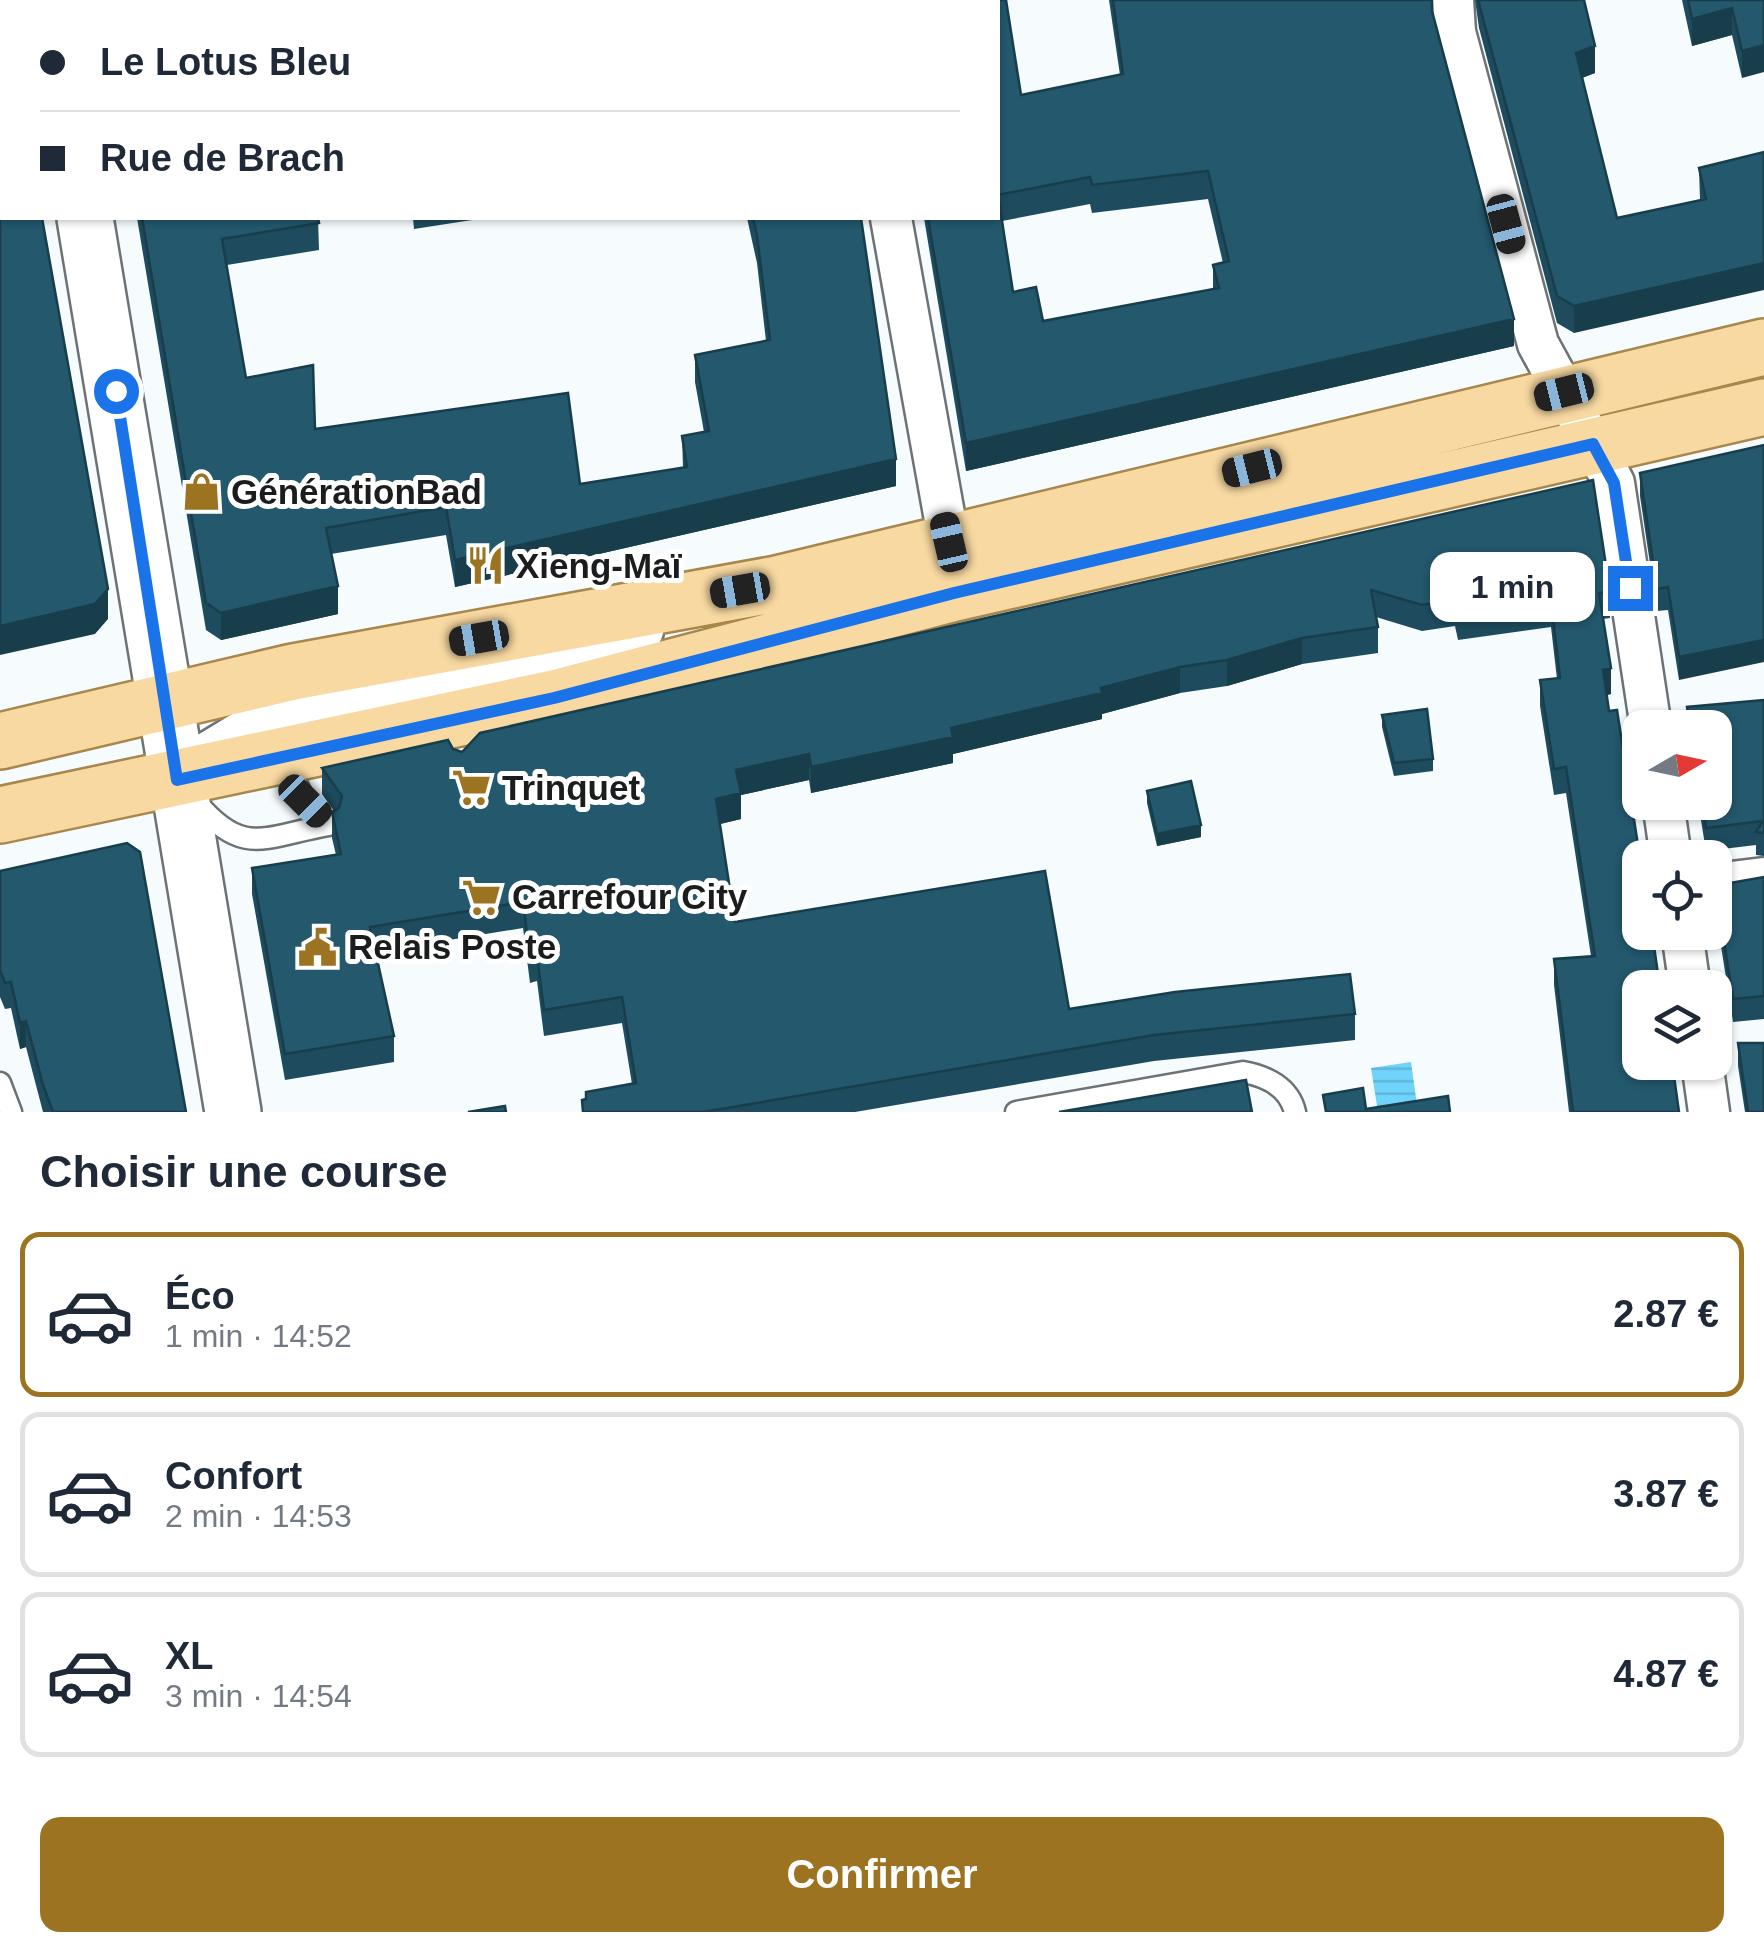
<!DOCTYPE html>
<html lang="fr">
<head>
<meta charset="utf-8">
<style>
  :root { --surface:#fff; --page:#f2f2f3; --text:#1f2937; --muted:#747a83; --line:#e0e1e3; --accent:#9c7320 }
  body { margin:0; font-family:Arial,sans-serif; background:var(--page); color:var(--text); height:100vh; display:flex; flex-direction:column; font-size:38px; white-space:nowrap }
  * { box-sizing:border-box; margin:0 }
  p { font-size:32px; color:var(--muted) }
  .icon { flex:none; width:55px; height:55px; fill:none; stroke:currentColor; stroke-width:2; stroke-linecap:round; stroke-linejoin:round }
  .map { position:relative; height:1112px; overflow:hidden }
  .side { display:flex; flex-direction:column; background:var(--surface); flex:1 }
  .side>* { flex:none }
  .banner { position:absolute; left:0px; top:0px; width:1000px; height:220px; box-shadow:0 2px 8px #0004; display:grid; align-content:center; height:220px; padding:0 40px; background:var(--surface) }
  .needle { width:65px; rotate:81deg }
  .controls { position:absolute; left:1622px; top:710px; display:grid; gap:20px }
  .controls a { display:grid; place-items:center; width:110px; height:110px; border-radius:20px; background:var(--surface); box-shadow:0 2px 8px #0004; font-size:50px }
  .end { position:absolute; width:45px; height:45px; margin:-22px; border:12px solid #1a73e8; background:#fff; box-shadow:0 0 0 5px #fff }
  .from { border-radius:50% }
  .bubble { position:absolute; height:70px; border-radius:20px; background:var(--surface); box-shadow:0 2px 8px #0004; font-size:32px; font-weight:600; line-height:70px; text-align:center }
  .car { position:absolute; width:30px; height:60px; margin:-30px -15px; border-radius:12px; box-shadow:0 0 8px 2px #0007; background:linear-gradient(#222 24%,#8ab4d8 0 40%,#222 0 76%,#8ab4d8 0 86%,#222 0) }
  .banner b { display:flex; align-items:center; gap:35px; height:95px; font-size:38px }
  .banner b+b { border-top:2px solid var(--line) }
  .banner i { width:25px; height:25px; background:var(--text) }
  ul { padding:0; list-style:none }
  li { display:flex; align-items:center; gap:30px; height:165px; margin:0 20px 15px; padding:0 20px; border:5px solid var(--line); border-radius:20px }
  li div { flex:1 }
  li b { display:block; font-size:38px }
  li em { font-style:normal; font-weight:600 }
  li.on { border-color:var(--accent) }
  li>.icon { width:90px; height:90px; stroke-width:1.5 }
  h2 { padding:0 40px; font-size:45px; line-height:120px }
  .primary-button { display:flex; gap:20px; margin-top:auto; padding:20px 40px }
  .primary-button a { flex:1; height:115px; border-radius:20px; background:var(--accent); color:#fff; font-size:40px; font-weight:600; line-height:115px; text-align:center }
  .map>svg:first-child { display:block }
  .water { fill:url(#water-rules) }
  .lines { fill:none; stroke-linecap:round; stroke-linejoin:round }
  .service-casing { stroke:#6c7275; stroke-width:25 }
  .minor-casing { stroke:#6c7275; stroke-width:45 }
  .secondary-casing { stroke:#6c7275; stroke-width:60 }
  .primary-casing { stroke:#a7874b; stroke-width:60 }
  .path { stroke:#9a9fa0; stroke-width:6; stroke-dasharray:5 5; stroke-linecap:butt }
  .service { stroke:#fff; stroke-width:20 }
  .minor { stroke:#fff; stroke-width:40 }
  .secondary { stroke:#fff; stroke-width:55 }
  .primary { stroke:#f8d9a2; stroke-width:55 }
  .wall { fill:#1e4c5e; fill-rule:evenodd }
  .shaded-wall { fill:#183e4c }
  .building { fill:#23586d; stroke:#183e4c; stroke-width:2.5; fill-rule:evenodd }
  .route { stroke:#1a73e8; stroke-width:12 }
  .labels { text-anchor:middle; stroke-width:10; stroke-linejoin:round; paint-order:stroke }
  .poi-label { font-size:35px; font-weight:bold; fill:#1a1c1d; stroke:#fff; text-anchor:start }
</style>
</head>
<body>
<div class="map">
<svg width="1764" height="1112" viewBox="0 0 1764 1112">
  <defs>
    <pattern id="water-rules" width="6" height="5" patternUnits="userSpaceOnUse" patternTransform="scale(2.5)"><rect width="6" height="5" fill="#70d3fb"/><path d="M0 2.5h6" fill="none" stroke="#60b5d7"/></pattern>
  </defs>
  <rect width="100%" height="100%" fill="#f6fcfe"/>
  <path class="water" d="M1411,1062L1418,1112H1378L1371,1068Z"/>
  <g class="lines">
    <defs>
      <path id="service" d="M284,759L305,801L329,825
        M197,803C244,858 265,836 329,825
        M0,1083L11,1112
        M1016,1112L1243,1072C1266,1076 1289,1087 1295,1112"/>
      <path id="minor" d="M1453,0L1455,32L1538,344L1614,483L1651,728
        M891,218L949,542
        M1663,802L1671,858
        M1715,884L1764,878
        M1682,932L1690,988
        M1702,1062L1709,1112"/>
      <path id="secondary" d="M45,0L46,2
        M85,218L233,1112
        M188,773L254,733L299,714L543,657L636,628"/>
      <path id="primary" d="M0,741L293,672L777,584L1764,347
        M0,815L554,698L955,593L1764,407"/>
    </defs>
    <use href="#service" class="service-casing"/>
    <use href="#minor" class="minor-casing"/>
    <use href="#secondary" class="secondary-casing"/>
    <use href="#primary" class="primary-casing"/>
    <path class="path" d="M685,0V2"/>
    <use href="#service" class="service"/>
    <use href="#minor" class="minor"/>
    <use href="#secondary" class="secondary"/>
    <use href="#primary" class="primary"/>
  </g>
  <path class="wall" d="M735,0H1006L1021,95L1120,75L1109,0H1432V11L1514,346L966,471L924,218H998V2H735ZM1208,199L1223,263L1213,265V289L1043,321L1013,292L1002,221L1090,204L1092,213Z
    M1475,0H1584L1595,73L1582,78L1617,218L1700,200L1699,168L1764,152L1574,333L1557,323L1479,28Z
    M1682,0H1764L1742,78L1732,35L1692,46Z
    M137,218H318L319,250L227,265L246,378L315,429L580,484L683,468L682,436L704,432L695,382V355L766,341L757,263L747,218H861L896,486L455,587L446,535L331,554L338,614L221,640L206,630Z
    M413,218H485L414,229Z
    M1764,445L1679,680L1668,610L1657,611L1640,496V473Z
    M1593,480L1610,592V618L1603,619L1611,694L1606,695L1679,1112H1569L1554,985V959L1591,956L1566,793L1554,795L1540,706V680L1557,679L1551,627L1458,640L1455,626L1422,631L1376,617L1378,627V653L1302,664L1227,686L1180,693L1102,714V719L953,754V763L811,793L809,780L741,795V819L720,824L735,922L1069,1009L1355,1014V1040L1154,1061L855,1112H582V1100L632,1084L622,1023L544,1036L537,981L530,983L523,928L376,952L394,1036V1062L285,1080L252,894V868L336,855L332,838V812L334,811L322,794V768L453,749L462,752Z
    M1764,700V856L1756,855V845L1706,851L1698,802H1715V728H1687V707Z
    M1382,715L1433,759V771L1394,776L1382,727Z
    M1147,791L1201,837L1157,846L1147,803Z
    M0,871L186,1112H43L26,1047L20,1049L11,1008L5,1009L0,997Z
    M1764,877V1019L1733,1022L1717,921V898Z
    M1738,1043L1764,1112H1745L1738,1066Z"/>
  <path class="shaded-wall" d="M441,0H466L456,2H441Z
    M1732,8V35L1692,46V19Z
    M1764,45V72L1742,78V51Z
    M1595,46V73L1576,80V53Z
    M1764,263V290L1574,333V306Z
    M1514,319V346L966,471V443Z
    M896,459V486L455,587V560Z
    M338,586V614L221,640V613Z
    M108,589V619L95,634L0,655V626Z
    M1302,638V664L1227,686V660Z
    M1764,640V662L1679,680V657Z
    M1180,667V693L1102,714V719L953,754V763L811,793V767Z
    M1611,668V694L1603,696V670Z
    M809,754V780L741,795V819L716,825V799L736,770Z
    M1201,825V837L1157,846V834Z
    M26,1021V1047L20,1049V1023Z"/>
  <path class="building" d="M0,0H3V2L2,218H42L108,589L95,604L0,626Z
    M105,0H290V2H106Z
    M407,0H447V2H408Z
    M558,0H622V2H559Z
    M740,0H1006L1021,95L1123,74L1113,0H1432V11L1514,319L966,443L928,218H998V2H740ZM1208,171L1229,261L1213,265L1219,288L1043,321L1036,287L1013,292L998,195L1090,177L1092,185Z
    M1478,0H1584L1595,46L1576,53L1617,218L1706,199L1699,168L1764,152V263L1574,306L1557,296Z
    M1688,0H1764V45L1742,51L1732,8L1692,19Z
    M142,218H318L319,223L222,239L246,378L313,365L315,429L568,393L580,484L687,467L682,436L709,431L695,355L770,340L757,236L753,218H861L896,459L455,560L446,507L326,528L338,586L221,613L206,603Z
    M1764,445V640L1679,657L1668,587L1657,589L1640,473Z
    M1593,480L1610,592L1599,593L1611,668L1603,670L1609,711L1617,710L1640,858V932H1652L1660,988H1640V1062H1672L1679,1112H1573L1554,959L1595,956L1566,767L1554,769L1540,680L1560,678L1551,601L1458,614L1455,600L1422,605L1371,590L1378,627L1302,638L1227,660L1180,667L1101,688L1102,693L951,728L953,737L811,767L809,754L736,770L741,793L716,799L735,922L1045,871L1069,1009L1175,992L1350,974L1355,1014L1154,1035L704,1112H583L582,1100L586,1099V1092L636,1083L622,997L544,1010L537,955L530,957L523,902L370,927L394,1036L285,1054L252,868L341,854L332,812L339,808L342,796L322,768L448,740L453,749L462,752L480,733Z
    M1764,700V833L1756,832L1763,821L1706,828L1702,802H1715V728H1690L1687,707Z
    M1427,709L1433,759L1394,763L1382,715Z
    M1191,781L1201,825L1157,834L1147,791Z
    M127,843L140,852L186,1112H53L43,1085L26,1021L20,1023L11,982L5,983L0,970V871Z
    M1764,877V996L1733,999L1717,898L1725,884Z
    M1738,1043H1764V1112H1748Z
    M1246,1080L1252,1112H1059Z
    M1363,1088L1366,1109L1448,1096L1450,1112H1326L1323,1095Z
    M505,1106L506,1112H468Z"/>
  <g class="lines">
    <path class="route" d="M116,391L177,780L554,698L954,593L1593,444L1614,483L1630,588"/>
  </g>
  <defs>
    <symbol id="shop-bare" viewBox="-9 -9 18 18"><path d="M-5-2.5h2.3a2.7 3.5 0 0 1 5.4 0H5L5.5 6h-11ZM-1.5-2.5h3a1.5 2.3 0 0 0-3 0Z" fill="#9c7320" stroke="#fff" stroke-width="2.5" paint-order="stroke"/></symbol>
    <symbol id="restaurant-bare" viewBox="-9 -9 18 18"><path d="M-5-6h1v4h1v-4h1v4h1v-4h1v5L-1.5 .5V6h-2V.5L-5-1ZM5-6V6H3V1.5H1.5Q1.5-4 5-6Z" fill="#9c7320" stroke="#fff" stroke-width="2.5" paint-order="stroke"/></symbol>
    <symbol id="supermarket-bare" viewBox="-9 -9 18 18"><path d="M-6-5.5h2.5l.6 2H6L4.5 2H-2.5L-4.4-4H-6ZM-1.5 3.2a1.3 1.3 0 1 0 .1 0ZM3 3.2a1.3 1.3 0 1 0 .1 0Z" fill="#9c7320" stroke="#fff" stroke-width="2.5" paint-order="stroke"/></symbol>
    <symbol id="civic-bare" viewBox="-9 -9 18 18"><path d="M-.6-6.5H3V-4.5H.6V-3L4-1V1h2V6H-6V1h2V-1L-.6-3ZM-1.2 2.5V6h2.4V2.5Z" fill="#9c7320" stroke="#fff" stroke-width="2.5" paint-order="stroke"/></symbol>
  </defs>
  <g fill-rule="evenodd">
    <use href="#shop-bare" x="174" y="464" width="55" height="55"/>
    <use href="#restaurant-bare" x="458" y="538" width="55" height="55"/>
    <use href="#supermarket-bare" x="444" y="760" width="55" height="55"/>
    <use href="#supermarket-bare" x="454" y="870" width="55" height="55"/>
    <use href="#civic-bare" x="290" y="920" width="55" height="55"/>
  </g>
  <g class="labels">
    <g class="poi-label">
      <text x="231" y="504">GénérationBad</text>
      <text x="516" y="578">Xieng-Maï</text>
      <text x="502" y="800">Trinquet</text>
      <text x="512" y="909">Carrefour City</text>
      <text x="348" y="959">Relais Poste</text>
    </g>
  </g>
</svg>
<div class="controls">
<a><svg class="needle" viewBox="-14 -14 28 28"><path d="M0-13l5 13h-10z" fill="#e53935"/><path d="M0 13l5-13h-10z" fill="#747a83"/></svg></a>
<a><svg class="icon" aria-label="locate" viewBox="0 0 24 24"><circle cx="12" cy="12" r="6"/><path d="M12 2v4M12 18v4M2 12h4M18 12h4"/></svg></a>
<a><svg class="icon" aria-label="layers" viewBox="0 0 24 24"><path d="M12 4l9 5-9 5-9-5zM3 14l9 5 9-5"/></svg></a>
</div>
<i class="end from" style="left:116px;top:391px"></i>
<i class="end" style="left:1630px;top:588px"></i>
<div class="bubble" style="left:1430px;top:552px;width:165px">1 min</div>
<i class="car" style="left:1506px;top:224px;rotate:165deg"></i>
<i class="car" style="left:1564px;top:392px;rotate:256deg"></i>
<i class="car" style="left:1252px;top:468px;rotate:256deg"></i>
<i class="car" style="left:949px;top:542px;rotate:347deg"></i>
<i class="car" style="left:740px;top:590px;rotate:260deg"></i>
<i class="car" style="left:479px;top:638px;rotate:260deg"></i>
<i class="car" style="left:305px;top:801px;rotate:135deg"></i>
<div class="banner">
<b><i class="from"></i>Le Lotus Bleu</b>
<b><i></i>Rue de Brach</b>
</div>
</div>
<section class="side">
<h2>Choisir une course</h2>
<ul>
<li class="on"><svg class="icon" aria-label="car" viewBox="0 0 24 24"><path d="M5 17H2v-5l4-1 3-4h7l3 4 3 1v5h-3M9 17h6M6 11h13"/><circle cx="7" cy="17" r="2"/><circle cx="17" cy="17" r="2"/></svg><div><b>Éco</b><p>1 min · 14:52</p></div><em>2.87 €</em></li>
<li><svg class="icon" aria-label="car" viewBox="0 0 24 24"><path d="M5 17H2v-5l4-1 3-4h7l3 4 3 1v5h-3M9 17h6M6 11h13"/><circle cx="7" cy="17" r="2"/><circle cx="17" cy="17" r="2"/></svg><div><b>Confort</b><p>2 min · 14:53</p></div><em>3.87 €</em></li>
<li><svg class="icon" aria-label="car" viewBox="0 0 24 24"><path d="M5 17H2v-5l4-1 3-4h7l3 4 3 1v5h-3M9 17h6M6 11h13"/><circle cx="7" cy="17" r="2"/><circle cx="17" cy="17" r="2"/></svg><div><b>XL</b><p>3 min · 14:54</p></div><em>4.87 €</em></li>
</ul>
<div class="primary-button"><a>Confirmer</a></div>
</section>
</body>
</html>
